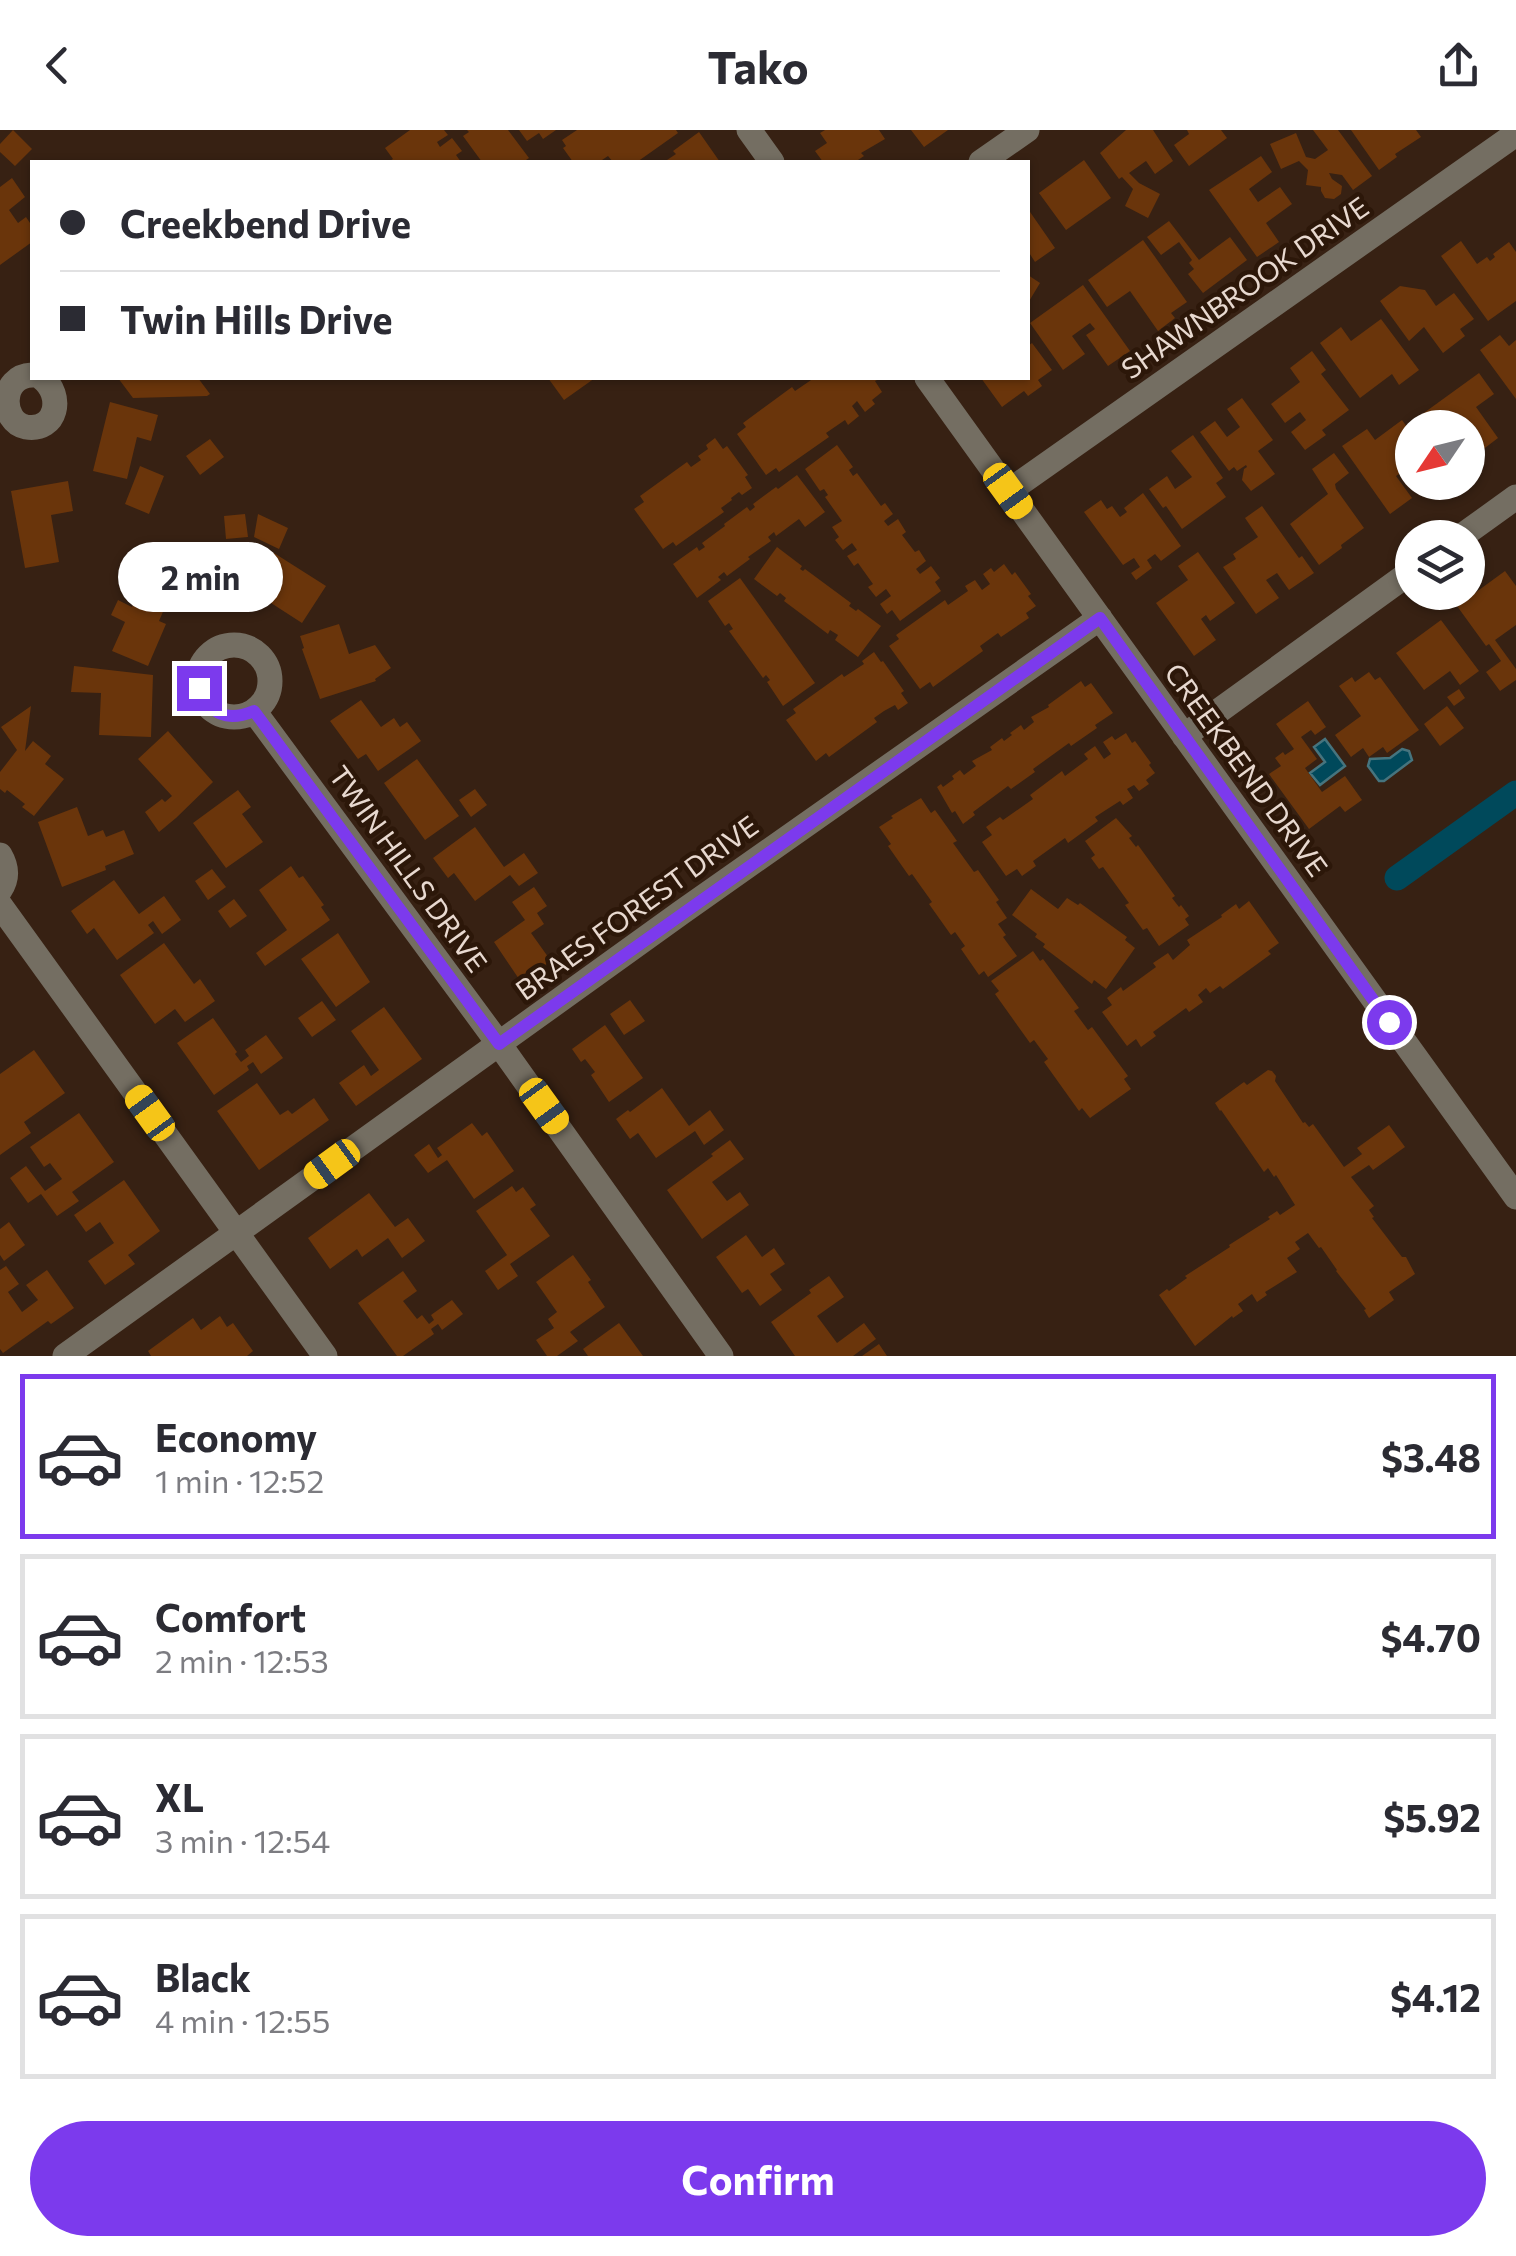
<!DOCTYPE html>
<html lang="en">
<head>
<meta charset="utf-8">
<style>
  :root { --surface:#fff; --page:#f2f2f3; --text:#2b2b33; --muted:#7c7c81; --line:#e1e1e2; --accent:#7c3aed }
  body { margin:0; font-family:Commissioner,sans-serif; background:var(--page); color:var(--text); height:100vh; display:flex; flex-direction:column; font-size:38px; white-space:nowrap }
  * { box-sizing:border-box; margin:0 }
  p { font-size:32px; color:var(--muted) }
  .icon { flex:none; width:55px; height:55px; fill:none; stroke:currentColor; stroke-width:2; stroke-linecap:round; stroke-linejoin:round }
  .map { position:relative; height:1226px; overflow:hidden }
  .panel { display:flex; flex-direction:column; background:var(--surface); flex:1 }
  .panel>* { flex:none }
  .top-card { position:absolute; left:30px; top:30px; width:1000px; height:220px; border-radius:0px; box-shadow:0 2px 8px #0004; display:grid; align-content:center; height:220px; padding:0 30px; background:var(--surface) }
  .needle { width:65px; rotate:235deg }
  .fabs { position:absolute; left:1395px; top:280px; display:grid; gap:20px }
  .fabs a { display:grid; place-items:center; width:90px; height:90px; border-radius:50%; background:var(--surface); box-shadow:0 2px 8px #0004; font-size:50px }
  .end { position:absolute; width:45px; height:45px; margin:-22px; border:12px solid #7c3aed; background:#fff; box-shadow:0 0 0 5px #fff }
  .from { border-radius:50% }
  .bubble { position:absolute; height:70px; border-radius:35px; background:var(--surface); box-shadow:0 2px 8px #0004; font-size:32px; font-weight:700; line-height:70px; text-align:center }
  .car { position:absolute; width:30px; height:60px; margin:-30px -15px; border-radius:12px; box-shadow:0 0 8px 2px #0007; background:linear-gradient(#f5c518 24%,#345 0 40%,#f5c518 0 76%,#345 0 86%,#f5c518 0) }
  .top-card b { display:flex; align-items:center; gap:35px; height:95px; font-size:38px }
  .top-card b+b { border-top:2px solid var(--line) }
  .top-card i { width:25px; height:25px; background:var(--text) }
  ul { padding:18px 0 0; list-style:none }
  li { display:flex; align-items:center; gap:30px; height:165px; margin:0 20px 15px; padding:0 10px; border:5px solid var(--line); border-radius:0px }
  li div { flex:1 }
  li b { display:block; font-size:38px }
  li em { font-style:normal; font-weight:700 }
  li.active { border-color:var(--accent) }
  li>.icon { width:90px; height:90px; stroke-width:1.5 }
  .primary-button { display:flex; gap:20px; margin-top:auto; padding:20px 30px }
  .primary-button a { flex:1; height:115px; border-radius:60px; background:var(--accent); color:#fff; font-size:40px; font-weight:700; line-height:115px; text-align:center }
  header { display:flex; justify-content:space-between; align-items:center; height:130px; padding:0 30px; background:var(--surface); font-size:45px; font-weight:700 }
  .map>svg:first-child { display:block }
  .water { fill:#00495b; stroke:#46747e; stroke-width:2.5 }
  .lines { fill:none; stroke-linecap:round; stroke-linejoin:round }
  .canal { stroke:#00495b; stroke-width:25 }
  .building { fill:#6a350b }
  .minor { stroke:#746e62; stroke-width:25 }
  .route { stroke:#7c3aed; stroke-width:12 }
  .labels { text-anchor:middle; stroke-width:9; stroke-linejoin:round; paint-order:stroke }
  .street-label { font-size:28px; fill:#e8d9d0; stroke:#2c1709 }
</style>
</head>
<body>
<header><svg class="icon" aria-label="back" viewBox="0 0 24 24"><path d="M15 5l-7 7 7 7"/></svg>Tako<svg class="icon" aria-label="share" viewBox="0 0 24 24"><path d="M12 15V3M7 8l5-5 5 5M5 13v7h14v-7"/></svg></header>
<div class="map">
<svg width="1516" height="1226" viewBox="0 0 1516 1226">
  <rect width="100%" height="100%" fill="#372113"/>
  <path class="water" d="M1325,609L1345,636L1320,655L1310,643L1325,632L1314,617Z
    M1402,619L1409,621L1412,630L1384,651H1379L1368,636L1370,629L1390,628Z"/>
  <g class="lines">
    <path class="canal" d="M1397,748L1516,663"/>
  </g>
  <path class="building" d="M13,0L32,19L15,36L0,22V14Z
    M410,0H444L448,5L437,12L440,17L452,8L462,21L456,25L461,32H388L393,29L385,18Z
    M467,0H508L529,28L523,32H482L463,6L469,2Z
    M519,0H556L543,9L539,3L527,11Z
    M577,0H676L678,3L637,32H613L608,26L599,32H573L563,18L566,16L562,10Z
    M825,0H879L885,9L861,23L864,26L855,32H823L815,21L827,13L820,3Z
    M911,0H948L924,17Z
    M1126,0H1153L1173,31L1155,44L1146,31L1129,43L1139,53L1160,64L1148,88L1125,76L1133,59L1122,47L1119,49L1100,23Z
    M1187,0H1221L1227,8L1189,36L1174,15L1189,4Z
    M1313,0H1338L1372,46L1353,60L1342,45L1329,43L1332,49L1342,56L1341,64L1334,69L1325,68L1321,61V57L1306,55L1308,40L1299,31L1281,39L1270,14L1296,3L1306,27L1315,29L1328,20Z
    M1351,0H1416L1421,7L1395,24L1397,27L1379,40Z
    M699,2L720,32H664L676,24L673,21Z
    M1261,26L1272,42L1249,59L1258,72L1280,57L1292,74L1266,93L1279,112L1257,127L1209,60Z
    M1084,30L1111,68L1066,100L1039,63Z
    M12,48L25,67L9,80L18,93L26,87L32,96V112L0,135V57Z
    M1028,79L1055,118L1035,132L1028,121Z
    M1169,91L1199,130L1230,107L1247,130L1203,163L1188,144L1194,139L1189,133L1192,130L1179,112L1161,125L1147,107Z
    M1143,110L1187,172L1171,183L1175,188L1158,201L1130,161L1107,177L1088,150Z
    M1461,111L1477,134L1487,127L1490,131L1495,127L1493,124L1509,112L1516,122V171L1488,191L1441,126Z
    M1028,145L1040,153L1028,173Z
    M1083,155L1130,221L1108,236L1086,205L1095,199L1090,193L1072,206L1085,224L1063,240L1030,193Z
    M1400,156L1425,160L1436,176L1454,163L1474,189L1460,199L1465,206L1443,223L1424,197L1409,211L1380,171Z
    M1381,189L1419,240L1399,255L1392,244L1360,268L1320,213L1341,197L1351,211Z
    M1500,205L1509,216L1516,210V269L1480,220Z
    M1032,213L1052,240L1038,250L1042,256L1028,266L1024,261L1002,277L981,248H1028V216Z
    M1312,221L1326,240L1321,244L1349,280L1322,300L1326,305L1305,320L1291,302L1306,290L1300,282L1285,293L1271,274L1300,252L1290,238Z
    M1479,243L1494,264L1476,277L1498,308L1481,321L1474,312L1468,317V298H1431L1421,285Z
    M118,248H198L210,264L207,266L133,268Z
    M548,248H595L564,270Z
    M814,248H875L877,250L875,251L882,262L872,270L875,274L865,282L857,271L852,276L859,286L848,295L845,290L826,303L829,307L779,342L776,338L766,345L737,304L746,297L743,293L792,257L795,261Z
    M1242,268L1273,310L1258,321L1275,344L1251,361L1242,350L1244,339L1247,337L1246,335L1237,341L1234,337L1229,341L1200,302L1215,291L1227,307L1240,297L1227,279Z
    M110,272L158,285L151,311L137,307L127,349L93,341Z
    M1402,290L1412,304V340L1407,344L1405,340L1396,346L1412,368L1390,384L1342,316L1367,299L1375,310Z
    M1193,305L1223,348L1216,353L1226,367L1182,399L1166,376L1163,378L1149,359L1167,346L1175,359L1192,347L1171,321Z
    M715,308L723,319L727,316L748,345L745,347L752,358L742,365L739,362L731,368L732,370L721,378L724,382L676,416L673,412L663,419L634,379L644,372L640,366L687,332L691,337L701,330L698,326L708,319L706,315Z
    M210,309L224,327L200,345L186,326Z
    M837,315L853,337L849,340L853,346L857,343L881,376L885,373L893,384L884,391L888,396L898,389L906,402L902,405L915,422L919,420L926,431L916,439L920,444L931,436L940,448L935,452L941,461L900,491L892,480L887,484L880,474L891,466L886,459L876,467L868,457L873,454L858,433L854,436L847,426L857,420L852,413L843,420L835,410L839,407L832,397L842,391L825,367L828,365L824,359L820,361L805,339Z
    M1334,323L1349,343L1335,354L1336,359L1364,398L1341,415L1342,418L1319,435L1290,394L1328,364L1312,339Z
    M140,336L164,346L149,384L125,374Z
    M797,345L825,382L805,397L799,389L776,406L774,402L768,407L771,411L748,427L750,429L727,446L724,442L718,447L721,450L697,468L673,434L697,417L699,421L705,417L702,413L725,396L724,394L747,377L750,381L755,377L753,374L776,357L778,359Z
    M68,351L73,381L51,385L59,432L25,438L11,361Z
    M1143,363L1181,416L1161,431L1155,424L1147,430L1152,438L1136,450L1131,443L1140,437L1134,428L1123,435L1084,382L1101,370L1107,379L1112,376L1120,387L1127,382L1124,378Z
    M1262,376L1299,428L1302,426L1314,443L1289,460L1277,443L1266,450L1279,468L1256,484L1223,437L1236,429L1233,424L1258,407L1245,388Z
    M245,384L248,407L226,409L224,386Z
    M258,384L288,398L279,419L254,407Z
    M233,417L240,456L196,461L197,465L177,468L170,427Z
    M777,417L802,436L800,439L803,441L805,439L851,473L849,476L856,481L858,479L881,496L858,527L835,510L838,505L830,500L828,504L784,471L786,468L780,463L777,466L754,449Z
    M1198,422L1235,473L1210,491L1206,485L1201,489L1216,510L1194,526L1156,473L1188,450L1178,436Z
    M274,423L326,456L302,493L251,460Z
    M1004,434L1012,445L1015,442L1031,464L1028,466L1036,476L1026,483L1029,488L1001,507L998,503L980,516L983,521L933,557L930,552L920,559L889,516L899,509L896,505L945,470L948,475L968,461L965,456L975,450L982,460L990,454L983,444L991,438L994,442Z
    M1505,441L1516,456V495L1495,510L1516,539V550L1500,561L1486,542L1501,531L1489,514L1486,516L1457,476Z
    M740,448L815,553L783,576L767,552L770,550L766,545L763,548L729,501L733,499L729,493L725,496L708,471Z
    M140,458L168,470L159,491L166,494L148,536L112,521L125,492L111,485L118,470L132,477Z
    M1441,490L1479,541L1460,555L1450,541L1424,560L1396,523Z
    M339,494L349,524L375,515L391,538L375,549L376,551L320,569L302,519L304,518L300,506Z
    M874,522L881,532L883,531L904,561L901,563L908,573L898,580L895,575L884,581L874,588L877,592L829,627L826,623L816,631L786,590L796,583L793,579L842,544L844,547L864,534L862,531Z
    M74,536L153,545L151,607L99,605L101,563L71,562Z
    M1369,542L1375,550L1380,547L1419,600L1387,623L1383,617L1369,627L1363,618L1351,627L1335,605L1361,586L1339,556L1352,547L1355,552Z
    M1081,551L1085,557L1091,553L1113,583L1095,595L1097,598L1071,616L1069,613L1033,639L1035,642L1011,659L1008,656L973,682L975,685L963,694L955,681L952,683L937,657L941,654L943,657L954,649L952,646L960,640L964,645L976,636L972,631L992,620L990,617L1002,608L1004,611L1012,605L1010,603L1021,595L1024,600L1034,592L1031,587L1049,577L1048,575Z
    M1459,559L1465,568L1454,576L1447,567Z
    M361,570L381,597L394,588L400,597L407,592L421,611L378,641L366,624L358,629L330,591Z
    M1308,571L1326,597L1315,605L1311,600L1301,607L1317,629L1305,638L1322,662L1345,646L1362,670L1345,682L1340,676L1309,699L1269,644L1281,636L1275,628L1283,622L1285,625L1294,619L1276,594Z
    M31,576L25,621L33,611L51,626L45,634L64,649L34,686L22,677L25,674L7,660L5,663L0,659V642L17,620L1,597Z
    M1447,576L1464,598L1440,616L1424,594Z
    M168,601L213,652L176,688L159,702L145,682L162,669L165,672L172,666L138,629Z
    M1126,603L1132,613L1135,611L1151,633L1149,635L1155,643L1146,650L1149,654L1139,661L1134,655L1127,659L1133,668L1123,675L1120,671L1109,678L1095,687L1098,691L1068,713L1065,708L1033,731L1036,736L1022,746L1017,739L1006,746L982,712L992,705L986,697L1000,687L1003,690L1033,669L1030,665L1062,641L1065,646L1088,629L1084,624L1095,616L1104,629L1111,624L1103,612L1112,606L1115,610Z
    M417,629L459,686L425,710L384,653Z
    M475,659L487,675L471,687L459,670Z
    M238,660L251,677L242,684L263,712L226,738L193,693Z
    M921,668L931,683L935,680L957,711L953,713L974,742L978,740L999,770L996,772L1007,788L998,794L1006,805L1003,807L1017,826L988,847L984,841L979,845L961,819L965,816L955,802L951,805L929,774L932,772L912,744L909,746L888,716L891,714L879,697L893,688L891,686Z
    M77,677L88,706L103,700L106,707L124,700L134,724L105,736L106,740L62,757L38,692Z
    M1116,688L1132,706L1129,708L1136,717L1138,715L1175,766L1172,768L1179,777L1181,775L1189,786L1185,789L1189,795L1159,816L1147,798L1143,800L1125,775L1129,773L1103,737L1099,739L1091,728L1095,725L1085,711Z
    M475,697L504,737L524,723L538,743L519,756L510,745L475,771L454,743L448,748L433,728Z
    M291,736L299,748L303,746L324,775L321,777L330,790L265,836L256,823L287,800L259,760Z
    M212,739L226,757L208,770L195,751Z
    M114,750L139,784L164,766L181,790L162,804L153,791L148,795L154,803L117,830L94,798L87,804L71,781Z
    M534,757L547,776L537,783L544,794L531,803L551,831L521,852L494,812L525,790L512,772Z
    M1031,759L1058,779L1067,768L1078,775L1080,773L1127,807L1125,810L1135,818L1106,859L1094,850L1092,854L1043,817L1045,814L1035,807L1037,804L1012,785Z
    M234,769L247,786L230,798L218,781Z
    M1249,771L1279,813L1268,821L1271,824L1223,859L1220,856L1210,863L1206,858L1198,865L1203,872L1189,882L1186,878L1153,902L1156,906L1141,917L1136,909L1127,916L1102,882L1112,875L1107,868L1121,857L1123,861L1156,837L1153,833L1168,823L1173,830L1190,815L1187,810L1222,787L1221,785L1236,774L1239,779Z
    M338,803L370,852L336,877L301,829Z
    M164,813L194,854L200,849L215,871L185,892L175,879L155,894L120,845Z
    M1033,821L1040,831L1043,829L1079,878L1074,881L1088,900L1092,897L1128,946L1124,949L1131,959L1090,988L1082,978L1079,981L1044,932L1048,929L1034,910L1030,913L995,864L999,861L991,851Z
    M630,870L645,891L624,905L610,884Z
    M322,871L336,890L312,907L298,888Z
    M384,877L422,929L356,976L339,953L364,935L371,946L379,940L351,901Z
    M213,888L237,922L235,924L241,932L249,926L245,920L266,905L283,928L261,944L253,932L247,936L249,940L214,965L177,913Z
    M605,895L643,948L609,972L591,945L595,942L585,929L581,932L572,919Z
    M34,920L65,963L24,992L31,1003L0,1025V944Z
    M1268,940L1272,941L1276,946L1275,951L1303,993L1305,992L1309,997L1313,994L1344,1037L1362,1024L1357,1018L1389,995L1405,1017L1373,1040L1369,1035L1351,1047L1374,1076L1369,1080L1374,1087L1372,1088L1402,1127H1406L1415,1144L1389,1162L1394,1170L1369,1188L1364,1180L1366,1179L1336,1141L1337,1140L1321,1117L1319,1118L1308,1103L1295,1112L1300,1119L1287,1128L1297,1142L1265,1162L1267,1165L1257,1172L1252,1164L1238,1174L1243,1181L1233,1188L1232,1186L1195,1216L1159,1165L1167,1159L1169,1161L1187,1148L1185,1146L1230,1117L1229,1115L1270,1089L1268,1087L1277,1081L1280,1085L1295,1075L1276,1045L1274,1047L1268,1038L1264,1042L1221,980L1220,981L1215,973L1244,952L1247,955Z
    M257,953L280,985L288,980L292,984L314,968L329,990L259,1040L217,981Z
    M662,958L689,996L710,980L724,1000L704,1015L695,1001L656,1028L638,1003L630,1009L616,989L628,980L630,982Z
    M79,983L114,1032L72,1062L79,1071L57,1086L41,1064L28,1073L10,1048L26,1036L45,1061L62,1049L50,1033L44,1037L30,1017Z
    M472,993L482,1006L487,1002L514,1041L474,1069L447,1030L428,1043L414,1025L429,1014L438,1028L442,1025L437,1018Z
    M730,1010L744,1029L712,1052L727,1071L740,1062L749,1075L702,1109L667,1060L713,1026L711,1024Z
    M124,1050L160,1101L128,1125L135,1134L105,1155L88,1131L114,1113L100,1092L86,1102L74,1085Z
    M512,1056L516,1062L523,1057L536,1075L530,1079L550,1106L510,1134L518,1146L498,1160L485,1141L507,1125L476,1081Z
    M369,1063L395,1097L408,1088L425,1111L402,1128L388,1108L362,1127L357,1119L330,1139L308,1108Z
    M9,1092L25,1115L4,1131L0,1125V1099Z
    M746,1105L762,1127L774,1118L785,1134L770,1144L782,1160L760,1176L748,1159L742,1163L716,1127Z
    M573,1125L591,1150L588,1152L605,1177L570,1202L578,1211L557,1226H547L536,1210L554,1198L548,1189L557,1182L536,1152Z
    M6,1136L19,1154L8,1162L22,1182L38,1170L26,1155L47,1140L74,1178L51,1194L48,1191L3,1223L0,1219V1140Z
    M403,1141L417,1161L403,1171L417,1189L422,1185L429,1194L434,1190L431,1185L452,1170L463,1184L442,1200L438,1194L431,1199L434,1204L403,1226H397L358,1173Z
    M829,1146L844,1167L817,1186L837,1213L864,1193L876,1209L853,1226H795L771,1192L811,1163L809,1160Z
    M220,1186L227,1197L233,1193L253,1221L247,1226H151L148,1221L193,1188L201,1200Z
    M619,1193L643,1226H588L583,1219Z
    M879,1214L887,1226H862Z"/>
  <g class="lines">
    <path class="minor" d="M749,0L772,32
      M981,32L1027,0
      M32,245C0,246 0,292 26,297C57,302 64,265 42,248
      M927,248L1516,1067
      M1009,361L1516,4
      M1459,408L1516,367
      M198 551a36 36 0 1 1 72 0a36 36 0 1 1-72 0Z
      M254,581L499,914L721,1226
      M1184,606L1412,441
      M0,725C7,737 8,748 0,760
      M0,775L325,1226
      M65,1226L682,782L1100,488"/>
  </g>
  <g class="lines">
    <path class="route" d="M199,558C211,585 227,592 254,581L499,914L1100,488L1389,892"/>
  </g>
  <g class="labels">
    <g class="street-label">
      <text transform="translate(1245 158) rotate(-35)" y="10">SHAWNBROOK DRIVE</text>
      <text transform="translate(1246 640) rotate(54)" y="10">CREEKBEND DRIVE</text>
      <text transform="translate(408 739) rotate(54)" y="10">TWIN HILLS DRIVE</text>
      <text transform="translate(637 778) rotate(-36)" y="10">BRAES FOREST DRIVE</text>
    </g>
  </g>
</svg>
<div class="fabs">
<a><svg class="needle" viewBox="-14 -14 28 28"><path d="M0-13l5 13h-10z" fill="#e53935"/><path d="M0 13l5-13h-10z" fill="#7c7c81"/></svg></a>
<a><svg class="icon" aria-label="layers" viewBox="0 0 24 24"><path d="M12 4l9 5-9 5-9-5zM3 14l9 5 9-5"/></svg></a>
</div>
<i class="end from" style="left:1389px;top:892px"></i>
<i class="end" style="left:199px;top:558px"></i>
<div class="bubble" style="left:118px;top:412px;width:165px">2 min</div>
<i class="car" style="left:1008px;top:361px;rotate:144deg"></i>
<i class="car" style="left:544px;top:976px;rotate:144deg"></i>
<i class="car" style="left:150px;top:983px;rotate:324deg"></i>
<i class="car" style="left:332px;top:1034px;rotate:234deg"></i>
<div class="top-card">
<b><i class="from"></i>Creekbend Drive</b>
<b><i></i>Twin Hills Drive</b>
</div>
</div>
<section class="panel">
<ul>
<li class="active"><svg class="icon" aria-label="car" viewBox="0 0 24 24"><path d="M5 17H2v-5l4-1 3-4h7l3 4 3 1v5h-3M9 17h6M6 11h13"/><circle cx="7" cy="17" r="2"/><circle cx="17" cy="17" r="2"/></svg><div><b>Economy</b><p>1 min · 12:52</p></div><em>$3.48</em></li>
<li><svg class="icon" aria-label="car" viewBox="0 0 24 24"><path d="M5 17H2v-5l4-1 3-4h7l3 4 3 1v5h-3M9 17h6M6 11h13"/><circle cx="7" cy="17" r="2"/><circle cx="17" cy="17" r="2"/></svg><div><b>Comfort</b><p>2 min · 12:53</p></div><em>$4.70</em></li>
<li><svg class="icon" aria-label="car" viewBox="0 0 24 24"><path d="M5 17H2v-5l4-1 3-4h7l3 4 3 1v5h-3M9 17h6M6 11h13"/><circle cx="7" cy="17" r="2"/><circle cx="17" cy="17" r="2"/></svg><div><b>XL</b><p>3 min · 12:54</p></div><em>$5.92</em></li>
<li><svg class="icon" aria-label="car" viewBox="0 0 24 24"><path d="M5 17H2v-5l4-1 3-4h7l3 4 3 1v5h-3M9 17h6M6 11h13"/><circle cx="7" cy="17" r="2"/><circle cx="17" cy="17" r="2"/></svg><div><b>Black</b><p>4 min · 12:55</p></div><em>$4.12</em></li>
</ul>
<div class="primary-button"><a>Confirm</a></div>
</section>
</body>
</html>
